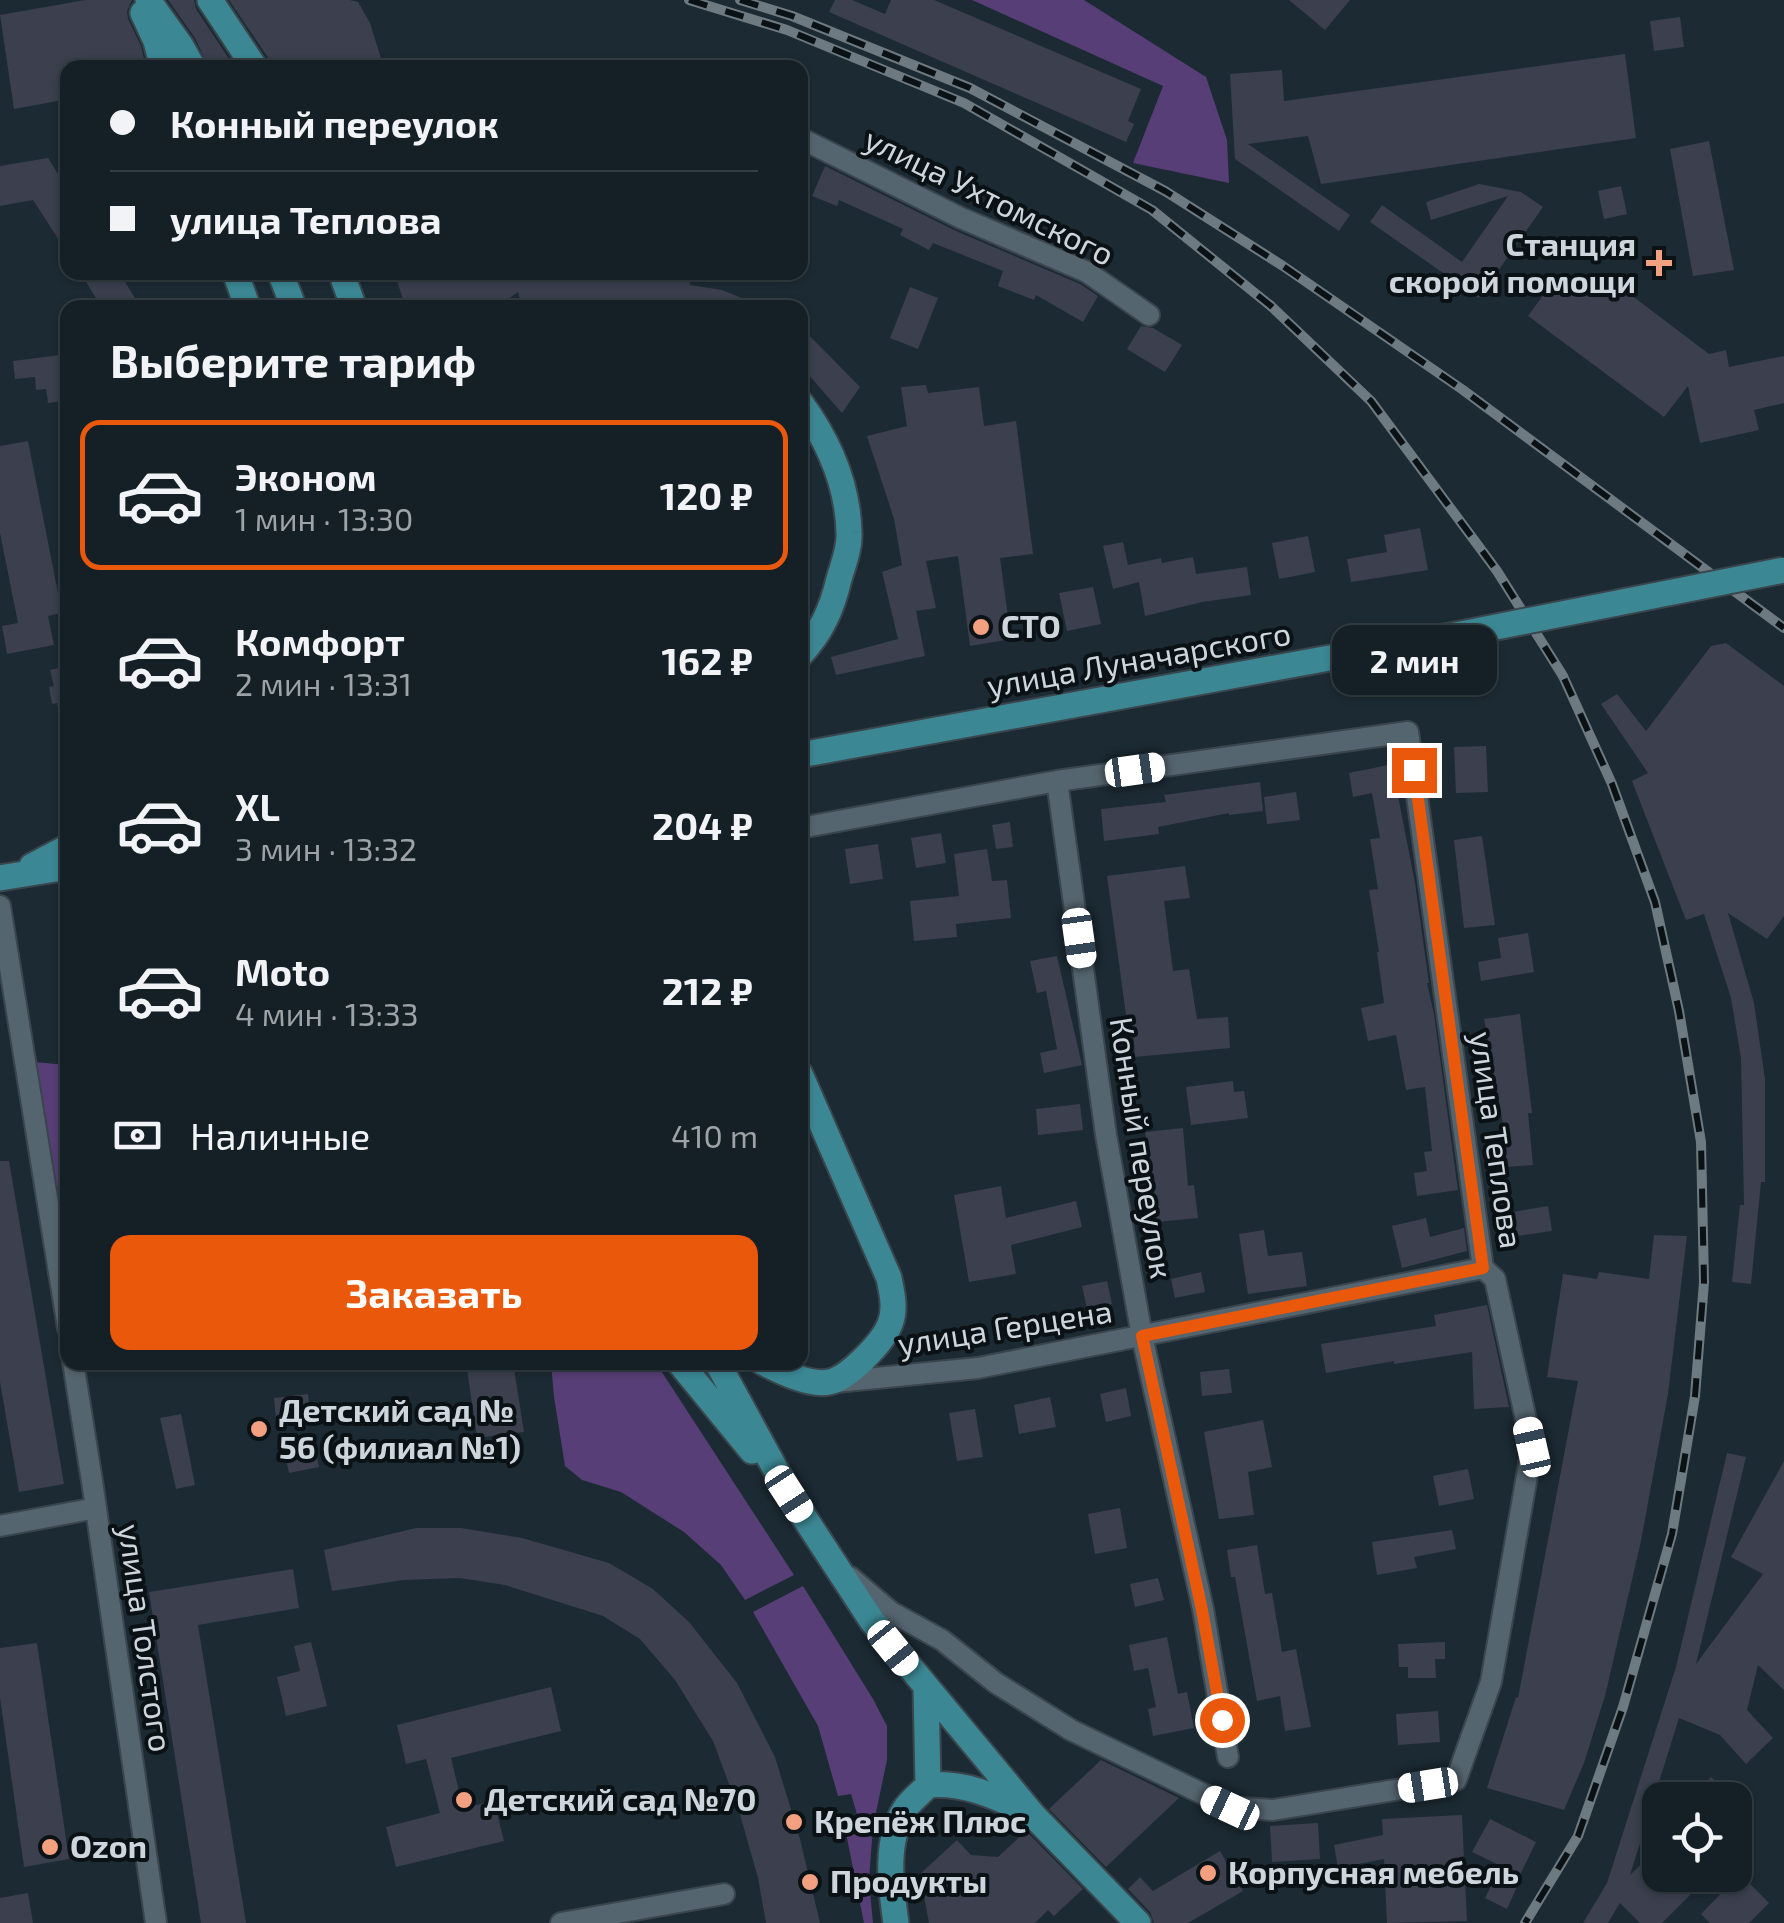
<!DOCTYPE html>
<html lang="ru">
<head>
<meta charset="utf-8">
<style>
  :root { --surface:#152026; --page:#1e282e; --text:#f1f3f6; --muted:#9da3a7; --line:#343e43; --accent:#ea580c }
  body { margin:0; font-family:"Exo 2",sans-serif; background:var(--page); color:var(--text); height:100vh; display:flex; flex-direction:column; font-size:38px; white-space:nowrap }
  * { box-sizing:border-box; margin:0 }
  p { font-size:32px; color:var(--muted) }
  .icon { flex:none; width:55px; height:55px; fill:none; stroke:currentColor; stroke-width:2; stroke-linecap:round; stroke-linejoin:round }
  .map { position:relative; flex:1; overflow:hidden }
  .panel { position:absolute; left:60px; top:300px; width:748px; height:1070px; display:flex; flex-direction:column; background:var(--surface); border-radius:20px; box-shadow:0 2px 8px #0004,0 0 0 2px var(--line) }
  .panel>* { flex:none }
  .guide { position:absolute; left:60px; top:60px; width:748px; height:220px; border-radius:20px; box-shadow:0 2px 8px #0004,0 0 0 2px var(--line); display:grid; align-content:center; height:220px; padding:0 50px; background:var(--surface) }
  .tools { position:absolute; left:1642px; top:1782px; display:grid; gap:20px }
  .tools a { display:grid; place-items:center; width:110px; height:110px; border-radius:20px; background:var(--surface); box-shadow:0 2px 8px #0004,0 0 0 2px var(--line); font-size:50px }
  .end { position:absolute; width:45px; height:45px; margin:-22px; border:12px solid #ea580c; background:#fff; box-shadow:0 0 0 5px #fff }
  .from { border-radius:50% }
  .bubble { position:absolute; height:70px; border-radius:20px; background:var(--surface); box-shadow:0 2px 8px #0004,0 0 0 2px var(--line); font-size:32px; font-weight:700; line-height:70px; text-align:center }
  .car { position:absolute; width:30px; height:60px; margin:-30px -15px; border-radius:12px; box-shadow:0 0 8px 2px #0007; background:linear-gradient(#fff 24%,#345 0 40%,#fff 0 76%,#345 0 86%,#fff 0) }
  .guide b { display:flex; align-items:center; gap:35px; height:95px; font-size:38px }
  .guide b+b { border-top:2px solid var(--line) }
  .guide i { width:25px; height:25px; background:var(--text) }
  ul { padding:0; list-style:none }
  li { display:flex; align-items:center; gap:30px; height:150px; margin:0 20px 15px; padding:0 30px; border:5px solid transparent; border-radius:20px }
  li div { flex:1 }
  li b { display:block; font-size:38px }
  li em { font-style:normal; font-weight:700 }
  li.active { border-color:var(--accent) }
  li>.icon { width:90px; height:90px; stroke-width:1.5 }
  h2 { padding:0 50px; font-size:45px; line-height:120px }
  .pay { display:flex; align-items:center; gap:25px; height:110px; padding:0 50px; font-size:38px }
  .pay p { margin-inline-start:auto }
  .primary-button { display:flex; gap:20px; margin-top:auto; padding:20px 50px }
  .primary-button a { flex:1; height:115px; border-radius:20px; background:var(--accent); color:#fff; font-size:40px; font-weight:700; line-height:115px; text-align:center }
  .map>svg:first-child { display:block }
  .forest { fill:#573e76 }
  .building { fill:#3b3f4e }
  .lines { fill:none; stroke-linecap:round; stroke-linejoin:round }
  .minor-casing { stroke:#3a454d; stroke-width:24 }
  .major-casing { stroke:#3a454d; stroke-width:29 }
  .minor { stroke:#55656f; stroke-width:20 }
  .major { stroke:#3b8894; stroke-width:25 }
  .rail-casing { stroke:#6e7a81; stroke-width:10 }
  .rail { stroke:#0b1216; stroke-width:6; stroke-dasharray:19; stroke-linecap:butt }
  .major-bridge-casing { stroke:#3a454d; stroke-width:29; stroke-linecap:butt }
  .major-bridge { stroke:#3b8894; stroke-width:25 }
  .route { stroke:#ea580c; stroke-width:12 }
  .poi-dot { fill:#f3a081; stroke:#0b1216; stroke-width:4 }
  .labels { text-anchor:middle; stroke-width:8; stroke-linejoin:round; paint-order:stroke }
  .street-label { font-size:32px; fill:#cdd6dc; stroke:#0b1216 }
  .poi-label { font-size:32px; font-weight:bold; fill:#cdd6dc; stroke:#0b1216; text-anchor:start }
</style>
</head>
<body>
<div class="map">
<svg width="1784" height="1923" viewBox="0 0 1784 1923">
  <rect width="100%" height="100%" fill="#1c2a33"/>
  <path class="forest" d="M972,0H1084L1206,77L1227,140L1229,183L1133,163L1163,86Z
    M35,1062L67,1065V1175L64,1184L54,1188Z
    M551,1363H656L794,1575L745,1600L721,1565L684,1532L621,1492L582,1480L565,1466L554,1397Z
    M803,1586L873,1699L887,1726V1760L873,1827L869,1880L873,1923H864L844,1823L858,1818L851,1794L838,1796L818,1726L753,1612Z"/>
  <path class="building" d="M85,0H132L127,11L128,19L141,46L146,68H68V99L14,109L0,15Z
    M168,0H194L196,9L235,68H209L195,38Z
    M229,0H350L358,2L370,23L384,68H271L269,59Z
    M835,0H852L885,14L891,0H934L1141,89L1128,121L1134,124L1126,142L829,12Z
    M1289,0H1350L1325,30Z
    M1680,17L1684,47L1654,51L1650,21Z
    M1625,54L1636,138L1321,184L1308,136L1248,144L1350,215L1339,231L1235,159L1230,74L1282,70L1284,101Z
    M1709,141L1734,270L1693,276L1670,149Z
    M48,158L68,190V254L33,200L0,206V166Z
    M825,166L956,231L1080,284L1098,296L1083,322L1036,295L1034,300L998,286L1003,271L933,243L929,250L900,235L903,229L839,200L837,206L812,196Z
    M1479,184L1521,192L1543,207L1479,298L1370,222L1382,205L1462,262L1508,196L1431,220L1426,202Z
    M1621,186L1627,214L1604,219L1598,191Z
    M80,272H119L141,308H102Z
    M394,272H689L690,285L722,290L764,307L695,308L615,303L603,308H522L518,292L496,308H406Z
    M1560,272L1591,296L1606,276L1709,354L1726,350L1729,367L1784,356V403L1754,410L1759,430L1700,443L1688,386L1664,417L1528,316Z
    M910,287L938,298L918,349L890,338Z
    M800,326L860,387L842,413L800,365Z
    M1141,326L1153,328L1182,345L1165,372L1127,349Z
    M68,354V400L48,403L46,389L36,390L35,377L15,379L13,361Z
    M926,385L928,393L979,387L984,426L1016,421L1033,554L1000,558L1011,639L970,646L958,556L926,561L936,608L916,611L925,656L836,675L831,657L898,639L882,572L902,565L894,519L867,436L907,426L901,387Z
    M28,441L62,613L48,616L54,645L7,654L2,626L18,623L0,533V446Z
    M1420,528L1428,570L1351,582L1347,559L1387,552L1384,535Z
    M1308,536L1315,572L1279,579L1272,543Z
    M1123,542L1128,565L1161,558L1162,563L1193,557L1196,574L1247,567L1251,595L1202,602L1145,616L1139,582L1113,589L1103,546Z
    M1093,587L1101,624L1067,631L1059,593Z
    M1726,643L1784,686V916L1767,939L1728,913L1754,1003L1765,1079V1182H1761L1751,1284L1732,1282L1740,1205H1744L1741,1058L1731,998L1704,914L1686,920L1632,781L1648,773L1601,704L1617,694L1646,731L1711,646Z
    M68,666V717H60L57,703L52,704L49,687L54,686L50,670Z
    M1486,746L1488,792L1456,793L1454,747Z
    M1388,765L1394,796H1398L1415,883L1429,983H1427L1434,1014L1458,1190L1417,1196L1414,1173L1427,1171L1424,1152L1432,1151L1425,1087L1406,1090L1396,1035L1368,1041L1361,1008L1384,1003L1377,952H1379L1369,890L1378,889L1370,839L1380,838L1372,793L1353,797L1349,773Z
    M1260,782L1263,811L1229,815V813L1158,827L1159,834L1104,841L1101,809L1166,802L1164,795Z
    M1296,792L1300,820L1267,824L1264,797Z
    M1010,822L1013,847L996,849L992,825Z
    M941,833L946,863L916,868L911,838Z
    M1482,836L1495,925L1464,928L1454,840Z
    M878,844L883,879L850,884L845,849Z
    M987,849L992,881L1007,880L1011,918L956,924L957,937L914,941L910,901L959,896L954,854Z
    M1185,866L1190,898L1164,901L1173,971L1189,969L1197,1019L1228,1017L1230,1048L1135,1057L1132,1014L1126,1015L1107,876Z
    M1528,933L1534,972L1481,981L1478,962L1501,958L1498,938Z
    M1057,956L1082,1065L1044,1073L1040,1053L1057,1049L1046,991L1037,993L1030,961Z
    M1520,1014L1532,1113H1528L1533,1165L1507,1167L1502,1118L1484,1019Z
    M1233,1081L1234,1092L1244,1091L1248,1118L1191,1125L1186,1087Z
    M1080,1104L1083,1130L1038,1135L1036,1109Z
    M1183,1128L1188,1186L1194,1185L1198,1218L1156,1222L1145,1132Z
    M0,1161H9L64,1484L19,1492L0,1382Z
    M1001,1186L1006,1218L1076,1201L1082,1227L1011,1245L1016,1274L969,1282L954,1195Z
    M1548,1206L1552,1231L1517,1236L1513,1212Z
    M1426,1218L1430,1237L1464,1228L1467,1251L1402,1268L1392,1226Z
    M1264,1230L1268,1256L1302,1252L1307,1286L1248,1294L1239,1234Z
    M1654,1235L1687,1236L1668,1394L1641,1541L1605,1696L1584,1763L1564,1810L1487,1788L1516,1697L1518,1698L1578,1381L1547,1377L1563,1274L1597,1279L1599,1272L1649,1279Z
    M1201,1272L1205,1292L1175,1298L1171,1279Z
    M1107,1281L1112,1304L1087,1309L1082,1286Z
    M1487,1305L1509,1407L1474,1409L1472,1352L1394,1364V1361L1326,1373L1321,1344L1436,1326L1434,1315Z
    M466,1362H513L524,1432L477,1438Z
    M1229,1369L1232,1393L1202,1396L1200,1372Z
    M1126,1388L1131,1416L1106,1422L1100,1394Z
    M308,1394L310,1415L276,1419L274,1398Z
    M1050,1397L1056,1427L1019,1434L1014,1405Z
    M975,1409L983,1457L957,1461L949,1413Z
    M181,1414L195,1485L176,1489L160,1418Z
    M1263,1420L1272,1467L1248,1472L1254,1515L1219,1519L1204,1432Z
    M314,1443L319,1467L289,1473L284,1450Z
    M1727,1453L1746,1457L1696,1664L1763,1574L1731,1557L1784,1461V1690L1758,1665L1747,1710L1773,1738L1746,1764L1720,1735L1679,1718L1630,1875L1660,1846V1875H1673L1691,1894L1662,1923H1640L1620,1903L1608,1923H1583L1607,1883L1676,1667Z
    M1468,1469L1474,1499L1439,1506L1433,1476Z
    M1120,1508L1127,1548L1095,1554L1088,1514Z
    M416,1528H461L522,1538L609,1563L653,1589L689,1622L737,1683L775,1757L800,1839L820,1923H766L758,1878L739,1811L713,1741L675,1680L640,1639L603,1616L505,1585L460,1578L403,1580L332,1591L324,1550Z
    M1452,1530L1456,1549L1414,1557L1417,1568L1377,1575L1372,1542Z
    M1257,1545L1265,1594L1272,1593L1282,1652L1296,1649L1311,1727L1285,1731L1280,1696L1257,1701L1235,1577H1231L1227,1550Z
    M293,1569L299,1608L198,1625L246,1923H201L149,1592Z
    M1158,1578L1164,1600L1135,1607L1130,1584Z
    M1167,1637L1178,1694L1187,1692L1194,1728L1153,1736L1148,1709L1156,1707L1148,1668L1134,1671L1129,1645Z
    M311,1642L327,1706L286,1716L277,1677L300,1671L294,1646Z
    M1445,1642V1659H1435L1436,1678H1408V1667H1399L1398,1644Z
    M37,1643L69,1859L24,1867L0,1698V1648Z
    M551,1687L561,1731L451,1758L463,1808L494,1801L504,1841L396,1867L386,1827L440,1813L426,1759L406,1764L397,1725Z
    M1438,1711L1440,1742L1398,1745L1396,1714Z
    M1101,1760L1179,1798L1106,1867L1049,1809Z
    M1711,1777L1734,1800H1688Z
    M1462,1815L1467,1921L1387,1923L1384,1859L1338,1868L1334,1845L1383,1835L1382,1819Z
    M1490,1819L1536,1842L1518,1879L1520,1880L1507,1909L1485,1898L1501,1866L1472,1852Z
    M1318,1823L1320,1859L1272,1862L1270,1826Z
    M1026,1831L1083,1889L1054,1916L1048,1910L1035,1923H929L920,1874L957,1840L971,1855L998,1857Z
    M1220,1851L1243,1891L1188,1923H1154L1150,1912L1128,1889L1140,1877L1153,1891Z
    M1740,1874L1769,1903L1749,1923H1710L1701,1914Z
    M28,1893L33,1923H0V1898Z"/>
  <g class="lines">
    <defs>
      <path id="minor" d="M800,138L961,218L1087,272L1149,315
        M1057,781L1106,1135L1142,1336L1203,1609L1228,1757
        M800,828L1057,781L1408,732L1483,1268L1495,1279L1532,1447L1491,1682L1456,1780L1273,1810L1230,1807L1071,1730L996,1683L942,1640L891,1612L850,1577
        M0,906L68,1328
        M73,1362L92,1481L156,1923
        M836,1382L978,1368L1483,1268
        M0,1526L96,1508
        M561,1923L724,1894"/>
      <path id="major" d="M148,0L181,46L193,68
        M210,0L255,68
        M143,13L156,41L163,68
        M235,272L248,308
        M280,272L294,308
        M341,272L354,308
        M800,402C828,440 848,484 849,533C850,548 843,565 839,579C832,609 821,633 800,655
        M800,755L1466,633
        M32,866L68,847
        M0,878L68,867
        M679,1362L752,1451
        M717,1362L789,1494L872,1621L1033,1815L1138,1923
        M762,1362C780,1371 809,1386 829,1382C848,1379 883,1342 890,1324C896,1309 892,1293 889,1278L800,1074
        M926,1688L928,1785
        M928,1785C963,1782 993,1795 1024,1810
        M896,1923C891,1887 884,1842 905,1809C911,1800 921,1793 928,1785"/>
    </defs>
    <use href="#minor" class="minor-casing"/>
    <use href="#major" class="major-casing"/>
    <use href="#minor" class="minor"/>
    <use href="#major" class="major"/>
    <defs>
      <path id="rail" d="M689,0L787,30L964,103L1152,210L1271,306L1371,401L1497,571L1563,676L1612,784L1655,902L1679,1011L1701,1142L1704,1282L1695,1396L1672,1534L1623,1707L1578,1836L1525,1923
        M740,0L792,16L970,88L1165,191L1283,266L1463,390L1784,628"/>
    </defs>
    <use href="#rail" class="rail-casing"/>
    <use href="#rail" class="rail"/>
    <defs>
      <path id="major-bridge" d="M1466,633L1784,570"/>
    </defs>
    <use href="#major-bridge" class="major-bridge-casing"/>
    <use href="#major-bridge" class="major-bridge"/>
  </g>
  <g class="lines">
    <path class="route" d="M1222,1720L1202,1610L1142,1336L1483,1268L1414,770"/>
  </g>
  <g class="poi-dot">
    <path d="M1654 248h10v10h10v10h-10v10h-10v-10h-10v-10h10z"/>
    <circle cx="981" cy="627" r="10"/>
    <circle cx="259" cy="1429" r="10"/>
    <circle cx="464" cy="1800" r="10"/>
    <circle cx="794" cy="1822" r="10"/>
    <circle cx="50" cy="1847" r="10"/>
    <circle cx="1208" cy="1873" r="10"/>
    <circle cx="810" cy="1882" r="10"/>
  </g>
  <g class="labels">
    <g class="street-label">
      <text transform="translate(989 197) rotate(26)" y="11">улица Ухтомского</text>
      <text transform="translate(1139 660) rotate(-10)" y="11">улица Луначарского</text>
      <text transform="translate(1496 1140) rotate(82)" y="11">улица Теплова</text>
      <text transform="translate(1141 1148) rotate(81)" y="11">Конный переулок</text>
      <text transform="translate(1005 1328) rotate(-9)" y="11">улица Герцена</text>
      <text transform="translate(145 1638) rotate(82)" y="11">улица Толстого</text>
    </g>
    <g class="poi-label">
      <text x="1636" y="256" text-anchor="end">Станция<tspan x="1636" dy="37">скорой помощи</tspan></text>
      <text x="1001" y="638">СТО</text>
      <text x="279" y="1422">Детский сад №<tspan x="279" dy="37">56 (филиал №1)</tspan></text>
      <text x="484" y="1811">Детский сад №70</text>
      <text x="814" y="1833">Крепёж Плюс</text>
      <text x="70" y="1858">Ozon</text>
      <text x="1228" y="1884">Корпусная мебель</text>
      <text x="830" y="1893">Продукты</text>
    </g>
  </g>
</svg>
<div class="tools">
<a><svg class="icon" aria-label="locate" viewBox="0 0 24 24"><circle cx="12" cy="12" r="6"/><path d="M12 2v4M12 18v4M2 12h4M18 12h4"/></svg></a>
</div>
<i class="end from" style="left:1222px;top:1720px"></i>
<i class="end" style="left:1414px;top:770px"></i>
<div class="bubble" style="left:1332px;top:625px;width:165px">2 мин</div>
<i class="car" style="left:1135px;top:770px;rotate:82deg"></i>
<i class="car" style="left:1079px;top:938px;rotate:172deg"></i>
<i class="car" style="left:1532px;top:1447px;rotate:347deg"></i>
<i class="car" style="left:789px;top:1494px;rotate:147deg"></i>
<i class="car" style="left:893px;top:1648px;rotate:141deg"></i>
<i class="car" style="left:1428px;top:1785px;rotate:261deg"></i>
<i class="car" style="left:1230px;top:1808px;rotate:295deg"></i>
<div class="guide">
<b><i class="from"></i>Конный переулок</b>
<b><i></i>улица Теплова</b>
</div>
<section class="panel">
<h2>Выберите тариф</h2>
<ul>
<li class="active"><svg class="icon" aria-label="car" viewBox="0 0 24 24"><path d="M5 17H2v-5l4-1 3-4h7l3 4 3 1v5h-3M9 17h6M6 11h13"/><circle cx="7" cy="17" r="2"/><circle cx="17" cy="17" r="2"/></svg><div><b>Эконом</b><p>1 мин · 13:30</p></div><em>120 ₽</em></li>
<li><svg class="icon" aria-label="car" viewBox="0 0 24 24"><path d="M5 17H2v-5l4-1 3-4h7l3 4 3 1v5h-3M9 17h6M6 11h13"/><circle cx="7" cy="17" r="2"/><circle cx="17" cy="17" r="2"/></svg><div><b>Комфорт</b><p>2 мин · 13:31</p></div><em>162 ₽</em></li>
<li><svg class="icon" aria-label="car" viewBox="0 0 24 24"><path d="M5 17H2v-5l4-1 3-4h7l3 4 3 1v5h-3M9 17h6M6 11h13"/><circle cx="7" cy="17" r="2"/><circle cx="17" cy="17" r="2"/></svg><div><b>XL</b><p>3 мин · 13:32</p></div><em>204 ₽</em></li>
<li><svg class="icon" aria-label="car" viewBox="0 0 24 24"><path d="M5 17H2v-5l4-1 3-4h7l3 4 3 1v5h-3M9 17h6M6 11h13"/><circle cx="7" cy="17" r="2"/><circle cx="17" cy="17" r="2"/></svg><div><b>Moto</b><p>4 мин · 13:33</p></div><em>212 ₽</em></li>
</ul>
<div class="pay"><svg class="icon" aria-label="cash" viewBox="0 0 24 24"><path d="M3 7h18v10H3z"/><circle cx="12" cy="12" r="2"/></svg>Наличные<p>410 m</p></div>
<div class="primary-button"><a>Заказать</a></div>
</section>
</div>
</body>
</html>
